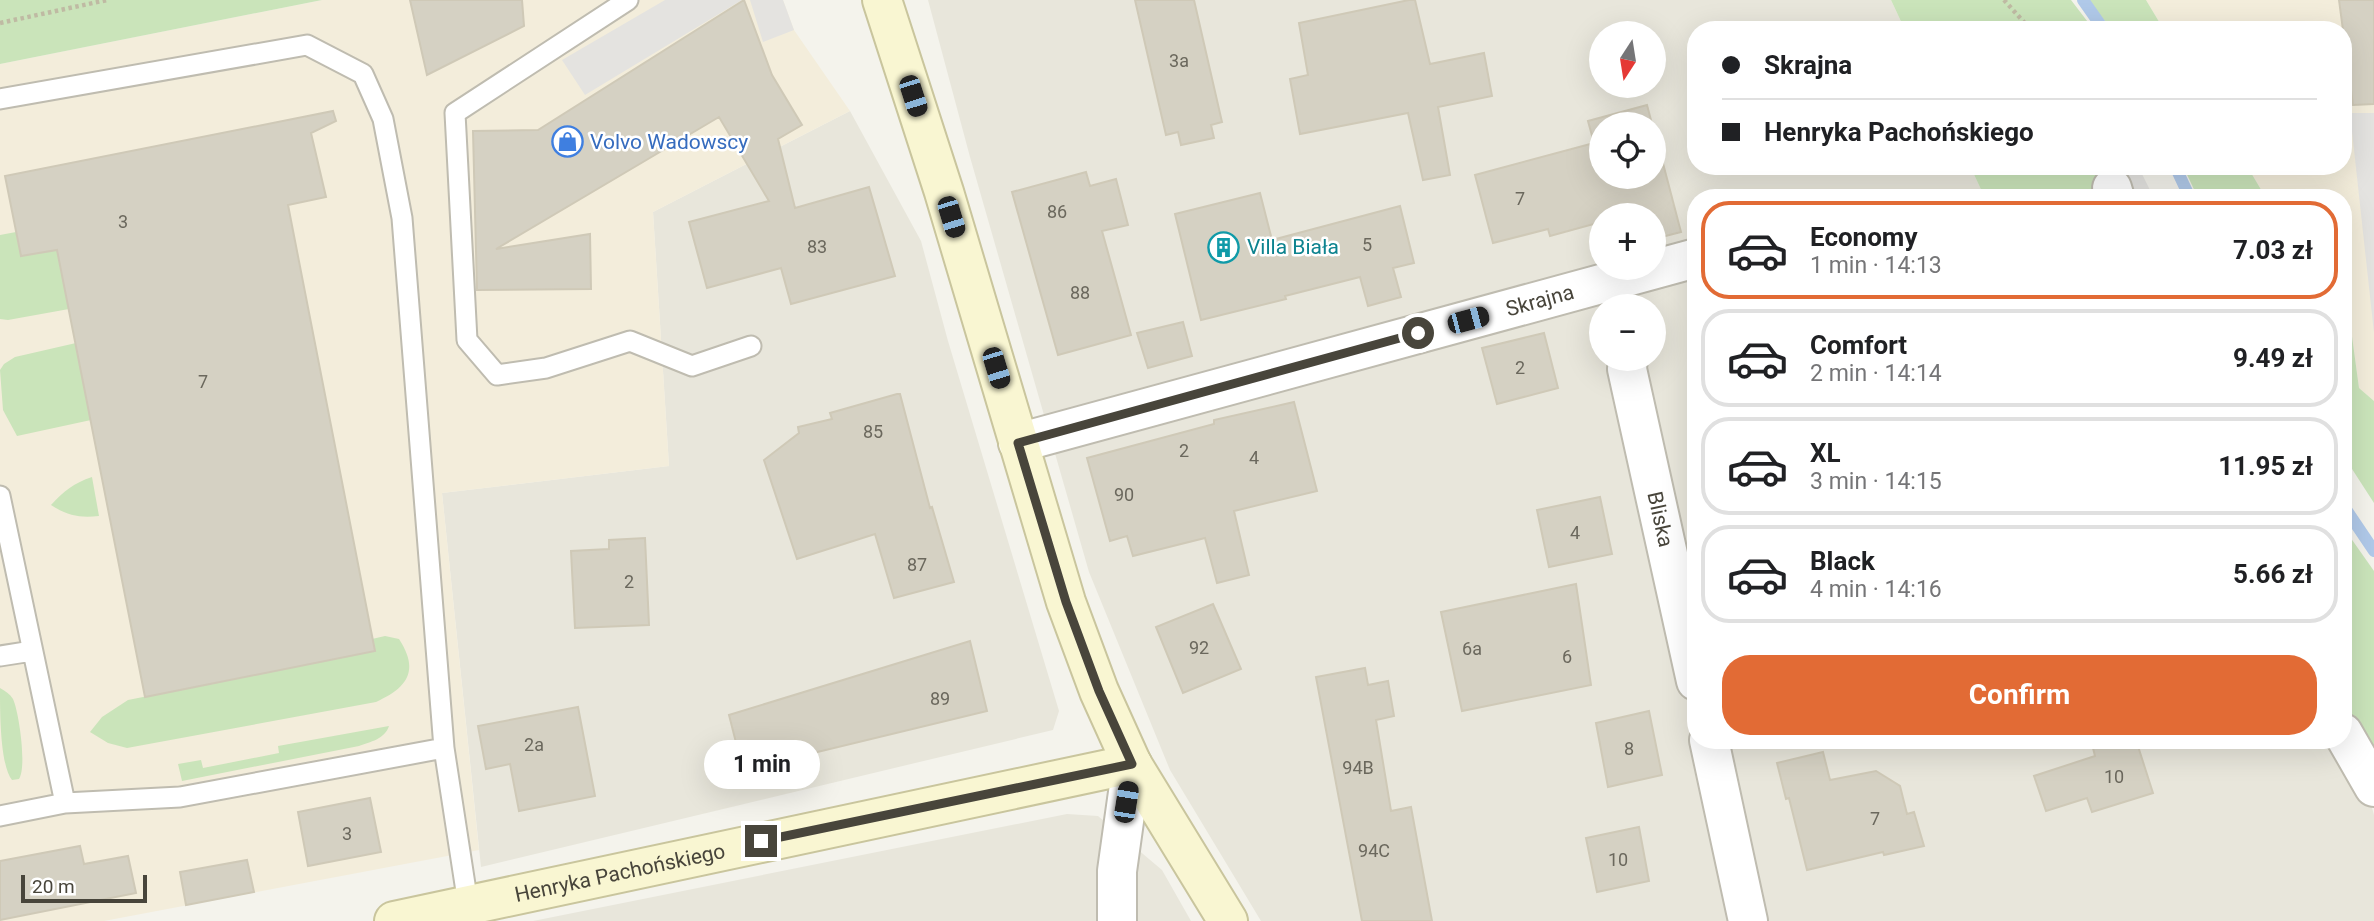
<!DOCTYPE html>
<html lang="en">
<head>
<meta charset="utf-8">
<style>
  :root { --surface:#fff; --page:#f2f2f2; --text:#202124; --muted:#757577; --line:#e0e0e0; --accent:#e26b35 }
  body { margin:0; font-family:Roboto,sans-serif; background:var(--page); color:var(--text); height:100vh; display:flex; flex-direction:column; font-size:26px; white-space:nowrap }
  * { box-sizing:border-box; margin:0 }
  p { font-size:23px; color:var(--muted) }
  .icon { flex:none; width:38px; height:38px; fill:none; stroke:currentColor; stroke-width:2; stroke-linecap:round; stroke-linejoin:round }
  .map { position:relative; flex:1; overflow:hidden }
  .sheet { position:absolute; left:1687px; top:189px; width:665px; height:560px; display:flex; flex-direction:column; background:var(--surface); border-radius:28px; box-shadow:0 7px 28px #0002 }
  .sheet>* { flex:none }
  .guide { position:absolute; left:1687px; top:21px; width:665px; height:154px; border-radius:28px; box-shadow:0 7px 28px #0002; display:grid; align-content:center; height:154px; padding:0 35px; background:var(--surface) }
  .needle { width:46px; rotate:192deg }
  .controls { position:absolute; left:1589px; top:21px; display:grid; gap:14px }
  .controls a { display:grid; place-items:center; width:77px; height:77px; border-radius:50%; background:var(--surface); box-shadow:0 7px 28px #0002; font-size:35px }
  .scale { position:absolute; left:21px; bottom:18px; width:126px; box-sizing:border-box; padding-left:7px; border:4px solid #48453b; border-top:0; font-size:19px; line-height:24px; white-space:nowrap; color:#48453b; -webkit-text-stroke:5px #fff; paint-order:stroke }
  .end { position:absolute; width:32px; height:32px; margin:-16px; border:9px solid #48453b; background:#fff; box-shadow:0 0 0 4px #fff }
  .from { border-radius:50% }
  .bubble { position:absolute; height:49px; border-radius:24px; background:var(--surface); box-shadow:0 7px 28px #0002; font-size:23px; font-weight:700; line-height:49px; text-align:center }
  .car { position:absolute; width:21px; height:42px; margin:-21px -10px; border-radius:9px; box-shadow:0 0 5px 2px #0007; background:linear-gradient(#222 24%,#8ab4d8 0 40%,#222 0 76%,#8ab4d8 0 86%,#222 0) }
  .guide b { display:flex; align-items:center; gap:24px; height:66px; font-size:26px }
  .guide b+b { border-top:2px solid var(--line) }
  .guide i { width:18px; height:18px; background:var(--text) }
  ul { padding:12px 0 0; list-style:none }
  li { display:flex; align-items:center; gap:21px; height:98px; margin:0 14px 10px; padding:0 21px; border:4px solid var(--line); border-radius:28px }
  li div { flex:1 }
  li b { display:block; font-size:26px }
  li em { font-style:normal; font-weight:700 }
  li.selected { border-color:var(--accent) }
  li>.icon { width:63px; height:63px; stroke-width:1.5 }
  .cta { display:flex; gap:14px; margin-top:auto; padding:14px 35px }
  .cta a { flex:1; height:80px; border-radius:28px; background:var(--accent); color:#fff; font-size:28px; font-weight:700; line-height:80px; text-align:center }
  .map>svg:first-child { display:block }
  .residential { fill:#e8e6db; fill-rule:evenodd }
  .commercial { fill:#f3eddb }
  .green { fill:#cae4ba }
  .parking { fill:#e4e3e0 }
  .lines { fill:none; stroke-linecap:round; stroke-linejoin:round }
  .stream { stroke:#b0c9e9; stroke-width:12 }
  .building { fill:#d5d1c3; stroke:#cfc9b7; stroke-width:2 }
  .lane-casing { stroke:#bfbcb0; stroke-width:23 }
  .street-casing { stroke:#bfbcb0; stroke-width:42 }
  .secondary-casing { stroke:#c9c59d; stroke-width:42 }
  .path { stroke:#bfbaa3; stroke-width:4.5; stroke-dasharray:3.5 3.5; stroke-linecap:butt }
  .lane { stroke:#fff; stroke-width:19 }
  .street { stroke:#fff; stroke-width:38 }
  .secondary { stroke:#f9f6d2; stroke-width:38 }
  .route { stroke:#48453b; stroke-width:9 }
  .labels { text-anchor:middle; stroke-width:5; stroke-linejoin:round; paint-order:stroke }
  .number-label { font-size:18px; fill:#6b685d }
  .shop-label { font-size:21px; fill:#366cbe; stroke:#fff; text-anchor:start }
  .culture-label { font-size:21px; fill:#0d838f; stroke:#fff; text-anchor:start }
  .street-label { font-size:21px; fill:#48453b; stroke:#fff }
</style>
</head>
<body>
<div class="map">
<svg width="2374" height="921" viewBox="0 0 2374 921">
  <rect width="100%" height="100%" fill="#f4f3ec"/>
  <path class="residential" d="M928,0H1891L1905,30H1696V166H1970L1985,198H1696V740H2341L2369,797L2374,815V921H1261L1170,770L1089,572L970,157ZM1601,33H1654V86H1601ZM1601,124H1654V177H1601ZM1601,215H1654V268H1601ZM1601,306H1654V359H1601Z
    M850,111L921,241L948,341L1059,711L1053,730L481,867L442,493L669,466L653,212Z
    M1067,814L1098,816L1162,870L1191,921H533Z"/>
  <path class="commercial" d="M322,0H783L794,30L850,111L653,212L669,466L442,493L479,850L104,921H0V64Z
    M2146,0H2374V401L2359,388L2343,270V198H2266L2247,166H2343V30H2164Z"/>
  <path class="green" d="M0,0H322L0,64Z
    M1891,0H2071L2094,30H1905Z
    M2088,0H2146L2164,30H2112Z
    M1970,166H2124L2102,184L2095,198H1985Z
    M2183,166H2247L2266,198H2198Z
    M16,232L22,256L57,250L69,309L8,320L0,319V235Z
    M2343,270L2359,388L2374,401V503L2343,455Z
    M76,343L91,420L17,436L3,410L0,370L4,364L15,357Z
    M92,477L99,516C80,518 68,516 51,505C64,491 74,483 92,477Z
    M2343,527L2374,571V757L2343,698Z
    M385,636L399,639C420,671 407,688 376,702L127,748L108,743L90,732L102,717L128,700L374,651L372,639Z
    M0,688C5,691 10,694 13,699C19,712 27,767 19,779L12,780C0,765 0,712 0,688Z
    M389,726C385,739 370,742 359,746L182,781L178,764L201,760L203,768L279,753L278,746Z"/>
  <path class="parking" d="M665,0H742L585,95L562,60Z
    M750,0H783L794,30L763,42Z
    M2350,113H2374V333Z
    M2134,166H2138L2154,198H2128L2119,175Z"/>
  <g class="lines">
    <path class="stream" d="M2083,0L2104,30
      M2175,166L2190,198
      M2343,505L2374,551"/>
  </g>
  <path class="building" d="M410,0H522L524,26L427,75Z
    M744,0L772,75L802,125L778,139L795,208L869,187L895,276L791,304L781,268L707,288L689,222L769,201L719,117L496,249L590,234L591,289L477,290L473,131L538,130Z
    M1135,0H1194L1222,122L1211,125L1214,138L1181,145L1178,132L1166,135Z
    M1409,0H1415L1430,64L1484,53L1492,96L1438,107L1450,175L1423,180L1408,113L1300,134L1290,79L1308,75L1299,23Z
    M2339,0H2374V104L2353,105Z
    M1647,105L1652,124H1601V177H1654V129L1681,232L1654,239V215H1601V222L1550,236L1548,229L1493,243L1475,175L1594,143L1588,121Z
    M333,111L336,121L311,133L326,197L288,205L375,651L145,697L57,250L21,256L5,176Z
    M1086,172L1090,186L1116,179L1128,225L1102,231L1131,335L1058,355L1012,192Z
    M1260,193L1272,240L1400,206L1414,263L1393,268L1401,297L1368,306L1360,277L1285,296L1286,299L1201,320L1175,214Z
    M1183,322L1192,356L1148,368L1137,333Z
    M1544,333L1558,388L1497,404L1482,348Z
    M897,394H900L930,508L932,507L954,582L894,598L875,534L797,559L764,460L799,433L798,427L832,419L830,413Z
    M1294,402L1317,491L1234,511L1249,575L1217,583L1205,538L1133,556L1127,536L1110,541L1087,458L1214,424V420Z
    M1600,497L1612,554L1549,567L1537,510Z
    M645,538L649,625L575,628L571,551L609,549V540Z
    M1576,584L1591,685L1462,711L1441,612Z
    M1213,604L1241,669L1183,693L1156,627Z
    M970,641L987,711L743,770L729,715Z
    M1365,668L1368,685L1388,681L1394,716L1376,720L1391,811L1411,807L1432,921H1362L1316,677Z
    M578,707L595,796L519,811L510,764L486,769L478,726Z
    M1649,711L1662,775L1608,787L1596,723Z
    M2091,740H2136L2153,793L2092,812L2087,798L2046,811L2034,776L2095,756Z
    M1823,752L1830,780L1876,771L1900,786L1907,814L1914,812L1924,846L1884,855L1883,852L1807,870L1789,798L1786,799L1777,763Z
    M370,798L381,852L308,866L298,812Z
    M1639,827L1649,881L1597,892L1586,838Z
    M80,846L84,864L128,856L136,893L0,920V861Z
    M247,860L254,892L186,905L180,872Z"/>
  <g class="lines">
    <defs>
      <path id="lane" d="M628,0L455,113L467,340L497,375L546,368L630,341L692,366L751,346
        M0,99L307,45L363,74L383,119L402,218L444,748L468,904
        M0,496L65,803
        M0,656L32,651
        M0,816L65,803L180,797L444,748"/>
      <g id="street">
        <path d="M2112,188L2115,198"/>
        <path id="s1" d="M1628,359L1627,369L1696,681"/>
        <path id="s2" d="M1018,443L1696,258"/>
        <path d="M2343,733L2374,787"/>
        <path d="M1709,740L1748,921"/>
        <path d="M1117,921V871L1132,764"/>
      </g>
      <g id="secondary">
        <path d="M882,0L944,192L1066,602L1099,691L1132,764L1228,921"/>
        <path id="s3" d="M394,921L1132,764"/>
      </g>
    </defs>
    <use href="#lane" class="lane-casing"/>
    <use href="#street" class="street-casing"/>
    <use href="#secondary" class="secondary-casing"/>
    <path class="path" d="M2004,0L2031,30
      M0,23L107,0"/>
    <use href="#lane" class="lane"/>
    <use href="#street" class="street"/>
    <use href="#secondary" class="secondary"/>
  </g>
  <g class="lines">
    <path class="route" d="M761,841L1132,764L1099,691L1066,602L1018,443L1418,333"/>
  </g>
  <defs>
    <symbol id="shop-ring" viewBox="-11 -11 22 22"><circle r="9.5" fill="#fff" stroke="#3f7fe0" stroke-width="1.5"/><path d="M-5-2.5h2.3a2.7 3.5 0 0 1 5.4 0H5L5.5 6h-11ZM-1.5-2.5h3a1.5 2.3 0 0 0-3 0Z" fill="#3f7fe0"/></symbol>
    <symbol id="building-ring" viewBox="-11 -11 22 22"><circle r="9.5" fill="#fff" stroke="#0f9aa8" stroke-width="1.5"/><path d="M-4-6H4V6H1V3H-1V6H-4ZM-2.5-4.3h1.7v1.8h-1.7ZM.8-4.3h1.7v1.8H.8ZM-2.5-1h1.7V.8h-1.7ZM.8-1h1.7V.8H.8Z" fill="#0f9aa8"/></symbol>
  </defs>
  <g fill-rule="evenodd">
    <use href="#shop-ring" x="550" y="124" width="35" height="35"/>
    <use href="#building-ring" x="1206" y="230" width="35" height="35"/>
  </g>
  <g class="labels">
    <g class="number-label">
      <text x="1179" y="67">3a</text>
      <text x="1520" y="205">7</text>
      <text x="1057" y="218">86</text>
      <text x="123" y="228">3</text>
      <text x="1367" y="251">5</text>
      <text x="817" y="253">83</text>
      <text x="1080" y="299">88</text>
      <text x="1520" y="374">2</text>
      <text x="203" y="388">7</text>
      <text x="873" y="438">85</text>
      <text x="1184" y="457">2</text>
      <text x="1254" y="464">4</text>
      <text x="1124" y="501">90</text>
      <text x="1575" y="539">4</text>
      <text x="917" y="571">87</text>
      <text x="629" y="588">2</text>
      <text x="1199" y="654">92</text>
      <text x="1472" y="655">6a</text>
      <text x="1567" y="663">6</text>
      <text x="940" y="705">89</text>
      <text x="534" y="751">2a</text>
      <text x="1629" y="755">8</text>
      <text x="1358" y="774">94B</text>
      <text x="2114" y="783">10</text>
      <text x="1875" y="825">7</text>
      <text x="347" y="840">3</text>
      <text x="1374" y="857">94C</text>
      <text x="1618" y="866">10</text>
    </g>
    <g class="shop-label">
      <text x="590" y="149">Volvo Wadowscy</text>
    </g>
    <g class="culture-label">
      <text x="1247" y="254">Villa Biała</text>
    </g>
    <g class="street-label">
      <text dy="7" stroke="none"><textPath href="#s2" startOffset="541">Skrajna</textPath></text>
      <text dy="7" stroke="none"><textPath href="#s1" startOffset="164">Bliska</textPath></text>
      <text dy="7" stroke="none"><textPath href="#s3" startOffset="231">Henryka Pachońskiego</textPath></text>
    </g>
  </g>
</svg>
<div class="controls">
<a><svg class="needle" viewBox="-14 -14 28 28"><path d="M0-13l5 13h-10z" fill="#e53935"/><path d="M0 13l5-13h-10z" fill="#757577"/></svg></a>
<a><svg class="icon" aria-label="locate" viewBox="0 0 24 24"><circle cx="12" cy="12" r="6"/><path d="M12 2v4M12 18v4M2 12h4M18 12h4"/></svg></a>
<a>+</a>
<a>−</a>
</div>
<div class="scale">20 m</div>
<i class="end from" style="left:1418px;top:333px"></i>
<i class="end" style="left:761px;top:841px"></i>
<div class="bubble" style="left:704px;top:740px;width:116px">1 min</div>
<i class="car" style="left:913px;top:96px;rotate:162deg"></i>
<i class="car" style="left:951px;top:217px;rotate:163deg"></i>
<i class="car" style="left:1468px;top:320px;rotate:75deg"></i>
<i class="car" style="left:996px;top:368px;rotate:163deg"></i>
<i class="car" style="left:1126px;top:802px;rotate:9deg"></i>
<div class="guide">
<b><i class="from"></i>Skrajna</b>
<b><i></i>Henryka Pachońskiego</b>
</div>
<section class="sheet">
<ul>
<li class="selected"><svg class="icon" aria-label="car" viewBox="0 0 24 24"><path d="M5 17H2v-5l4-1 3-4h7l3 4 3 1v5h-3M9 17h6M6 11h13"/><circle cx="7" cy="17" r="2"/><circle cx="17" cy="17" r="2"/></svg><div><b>Economy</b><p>1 min · 14:13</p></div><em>7.03 zł</em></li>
<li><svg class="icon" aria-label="car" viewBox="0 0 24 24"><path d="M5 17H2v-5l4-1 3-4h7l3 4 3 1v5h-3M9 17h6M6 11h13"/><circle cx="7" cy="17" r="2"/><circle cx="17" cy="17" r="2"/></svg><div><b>Comfort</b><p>2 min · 14:14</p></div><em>9.49 zł</em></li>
<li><svg class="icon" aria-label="car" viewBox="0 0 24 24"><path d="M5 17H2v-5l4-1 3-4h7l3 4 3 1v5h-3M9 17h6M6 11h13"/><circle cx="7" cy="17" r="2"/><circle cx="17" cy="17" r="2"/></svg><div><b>XL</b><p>3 min · 14:15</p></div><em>11.95 zł</em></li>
<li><svg class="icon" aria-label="car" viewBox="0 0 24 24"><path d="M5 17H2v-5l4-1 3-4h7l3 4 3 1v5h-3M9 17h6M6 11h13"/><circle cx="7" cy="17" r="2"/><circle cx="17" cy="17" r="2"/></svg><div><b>Black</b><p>4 min · 14:16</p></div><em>5.66 zł</em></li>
</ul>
<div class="cta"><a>Confirm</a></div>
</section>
</div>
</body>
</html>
